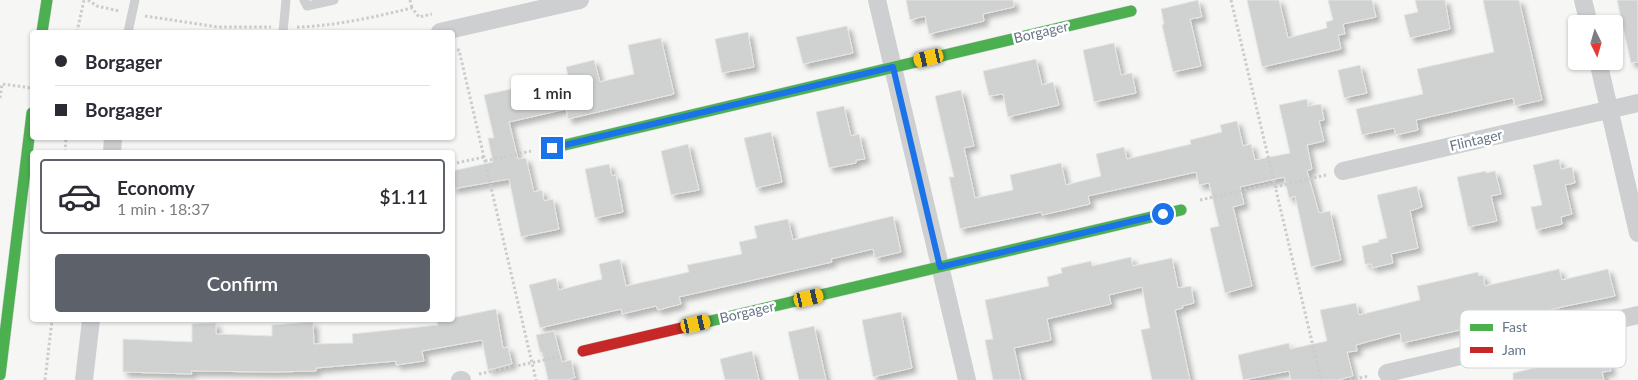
<!DOCTYPE html>
<html lang="en">
<head>
<meta charset="utf-8">
<style>
  :root { --surface:#fff; --page:#f7f7f7; --text:#2b2b33; --muted:#7c7c81; --line:#e1e1e2; --accent:#5c616a }
  body { margin:0; font-family:Lato,sans-serif; background:var(--page); color:var(--text); height:100vh; display:flex; flex-direction:column; font-size:19px; white-space:nowrap }
  * { box-sizing:border-box; margin:0 }
  p { font-size:16px; color:var(--muted) }
  .icon { flex:none; width:28px; height:28px; fill:none; stroke:currentColor; stroke-width:2; stroke-linecap:round; stroke-linejoin:round }
  .map { position:relative; flex:1; overflow:hidden }
  .drawer { position:absolute; left:30px; top:150px; width:425px; height:172px; display:flex; flex-direction:column; background:var(--surface); border-radius:5px; box-shadow:0 1px 4px #0004 }
  .drawer>* { flex:none }
  .banner { position:absolute; left:30px; top:30px; width:425px; height:110px; border-radius:5px; box-shadow:0 1px 4px #0004; display:grid; align-content:center; height:110px; padding:0 25px; background:var(--surface) }
  .needle { width:32px; rotate:175deg }
  .controls { position:absolute; left:1568px; top:15px; display:grid; gap:10px }
  .controls a { display:grid; place-items:center; width:55px; height:55px; border-radius:5px; background:var(--surface); box-shadow:0 1px 4px #0004; font-size:25px }
  .end { position:absolute; width:22px; height:22px; margin:-11px; border:6px solid #1a73e8; background:#fff; box-shadow:0 0 0 2px #fff }
  .from { border-radius:50% }
  .bubble { position:absolute; height:35px; border-radius:5px; background:var(--surface); box-shadow:0 1px 4px #0004; font-size:16px; font-weight:600; line-height:35px; text-align:center }
  .car { position:absolute; width:15px; height:30px; margin:-15px -8px; border-radius:6px; box-shadow:0 0 4px 1px #0007; background:linear-gradient(#f5c518 24%,#345 0 40%,#f5c518 0 76%,#345 0 86%,#f5c518 0) }
  .banner b { display:flex; align-items:center; gap:18px; height:48px; font-size:19px }
  .banner b+b { border-top:1px solid var(--line) }
  .banner i { width:12px; height:12px; background:var(--text) }
  ul { padding:9px 0 0; list-style:none }
  li { display:flex; align-items:center; gap:15px; height:75px; margin:0 10px 8px; padding:0 15px; border:2px solid var(--line); border-radius:5px }
  li div { flex:1 }
  li b { display:block; font-size:19px }
  li em { font-style:normal; font-weight:600 }
  li.active { border-color:var(--accent) }
  li>.icon { width:45px; height:45px; stroke-width:1.5 }
  .cta { display:flex; gap:10px; margin-top:auto; padding:10px 25px }
  .cta a { flex:1; height:58px; border-radius:5px; background:var(--accent); color:#fff; font-size:20px; font-weight:600; line-height:58px; text-align:center }
  .map>svg:first-child { display:block }
  .building { fill:#d0d1d1; stroke:#e6e6e4; filter:url(#shadow) }
  .lines { fill:none; stroke-linecap:round; stroke-linejoin:round }
  .fast-casing { stroke:#d1d3d4; stroke-width:12 }
  .jam-casing { stroke:#d1d3d4; stroke-width:12 }
  .path { stroke:#ccc; stroke-width:3; stroke-dasharray:2.5 2.5; stroke-linecap:butt }
  .lane { stroke:#cdcfd0; stroke-width:9 }
  .street { stroke:#cdcfd0; stroke-width:18 }
  .fast { stroke:#4caf50; stroke-width:11 }
  .jam { stroke:#c62828; stroke-width:11 }
  .route { stroke:#1a73e8; stroke-width:6 }
  .labels { text-anchor:middle; stroke-width:5; stroke-linejoin:round; paint-order:stroke }
  .street-label { font-size:14px; fill:#657686; stroke:#fff }
  .key { fill:#fff; stroke:#d1d6db; stroke-width:1 }
  .key-label { font-size:14px; fill:#657686 }
</style>
</head>
<body>
<div class="map">
<svg width="1638" height="380" viewBox="0 0 1638 380">
  <defs>
    <filter id="shadow"><feDropShadow dx="4.5" dy="4.5" stdDeviation="2.5" flood-color="#0004"/></filter>
  </defs>
  <rect width="100%" height="100%" fill="#f6f6f5"/>
  <path class="building" d="M906,0H1013L1014,7L983,14L984,21L929,34L925,16L910,20Z
    M1198,0L1202,17L1190,19L1201,66L1173,72L1162,25L1164,24L1161,9Z
    M1247,0H1279L1288,38L1327,28L1326,22L1333,20L1328,0H1372L1376,17L1343,24L1345,34L1338,35L1341,49L1262,67Z
    M1415,0H1445L1450,29L1410,38L1404,15L1418,12Z
    M1483,0H1519L1542,100L1515,106L1513,98L1416,120L1418,130L1396,135L1394,128L1362,135L1356,109L1423,94L1417,69L1494,52Z
    M1617,0H1638V62L1631,63Z
    M847,26L853,53L803,64L796,37Z
    M748,32L754,67L722,73L715,39Z
    M661,38L674,94L568,119L566,109L509,122L518,159L526,158L534,192L542,190L544,201L553,199L559,229L521,237L509,179L452,189V171L493,162L488,138H494L484,95L568,76L566,67L594,60L600,82L634,74L628,45Z
    M1114,43L1121,75L1132,73L1136,93L1094,102L1083,50Z
    M1036,59L1042,85L1053,82L1059,105L1008,117L1003,94L989,96L983,71Z
    M1360,65L1367,93L1344,98L1338,70Z
    M961,90L974,146L964,148L975,198L1013,190L1010,175L1061,163L1066,185L1101,176L1096,154L1124,147L1127,159L1191,144L1190,140L1222,132L1220,125L1237,121L1243,146L1251,144L1255,160L1290,153L1279,105L1307,99L1308,106L1321,104L1324,120L1319,121L1324,141L1307,145L1312,169L1307,171L1319,213L1330,211L1341,260L1311,267L1295,196L1289,198L1284,177L1240,187L1244,204L1233,207L1252,286L1225,293L1210,228L1219,226L1209,183L1199,185L1196,172L1088,196L1090,204L1042,215L1041,212L960,229L949,177H954L935,96Z
    M844,106L851,136L859,134L865,159L856,160V163L829,168L816,112Z
    M771,132L782,182L756,188L744,138Z
    M688,144L699,190L671,195L661,151Z
    M1559,159L1561,169L1572,167L1575,183L1565,185L1572,214L1561,217L1562,224L1536,230L1531,207L1542,205L1533,165Z
    M609,164L612,176L616,175L623,212L595,218L585,169Z
    M1486,171V173L1495,171L1501,194L1491,196L1497,221L1468,227L1457,177Z
    M1417,186L1422,207L1410,211L1418,248L1391,254L1393,263L1372,268L1371,264H1365L1362,246L1379,242L1378,240L1387,238L1377,195Z
    M893,216L901,252L875,258L873,249L831,259L832,262L679,297L681,304L658,310L656,306L622,314L621,309L540,328L529,285L556,278L559,290L602,279L599,264L620,259L626,286L689,272L687,265L742,254L739,242L757,238L754,226L788,219L793,240Z
    M1131,257L1133,266L1172,258L1178,288L1191,286L1194,303L1182,306L1183,308L1175,310L1190,380H1152L1141,330L1150,328L1142,287L1109,295L1111,304L1047,319L1051,340L1014,348L1021,380H993L985,340L993,339L985,300L1049,286L1047,277L1062,273L1061,268L1091,261L1092,266Z
    M1559,269L1562,280L1608,269L1615,296L1566,306L1514,319L1512,312L1467,322L1468,325L1459,327L1460,330L1402,343L1400,333L1370,341L1356,345L1357,351L1347,352L1353,376L1338,380H1291L1289,371L1243,380L1238,355L1289,343L1290,349L1327,341L1320,310L1356,303L1359,315L1420,300L1417,286L1478,272L1479,276L1483,275L1485,286Z
    M496,309L503,348L508,347L512,364L488,370L482,340L422,351L424,361L396,365V361L316,368V371L273,372L191,371L192,374L123,372V339L192,342V324L216,323V334L272,336V325L313,322L314,344L353,343L352,334L438,325L437,321L452,320V318Z
    M901,312L912,368L873,377L862,320Z
    M814,326L826,380H799L788,332Z
    M554,331L562,362L571,360L575,378L566,380H548L542,352H540L536,335Z
    M752,351L759,380H725L720,359Z
    M1598,353V355L1607,353L1611,371L1602,372L1604,380H1513V373Z"/>
  <g class="lines">
    <defs>
      <path id="fast" d="M42,32L47,0
        M552,148L1131,11
        M698,324L1181,210
        M0,375L32,113"/>
      <path id="jam" d="M583,351L698,324"/>
    </defs>
    <use href="#fast" class="fast-casing"/>
    <use href="#jam" class="jam-casing"/>
    <path class="path" d="M88,0L97,6L119,11
      M410,0L412,8
      M1231,0L1321,380
      M145,16L218,27H271
      M297,27C336,26 374,17 412,8L419,17L432,14
      M77,32L84,0
      M452,51L459,50L536,380
      M0,98L2,84L32,88
      M65,152L66,138
      M485,161L531,151
      M452,164L484,157
      M1275,187L1326,175
      M1200,200L1275,183
      M479,374L563,356
      M45,380L52,320
      M1350,380L1369,376"/>
    <path class="lane" d="M304,0L307,6L334,0
      M128,32L135,0
      M283,32L286,0"/>
    <path class="street" d="M877,0L967,380
      M1583,0L1589,24
      M440,32L580,0
      M1598,61L1638,233
      M112,152L113,138
      M1343,171L1638,103
      M1387,373L1638,315
      M84,380L91,320
      M460,380H462"/>
    <use href="#fast" class="fast"/>
    <use href="#jam" class="jam"/>
  </g>
  <g class="lines">
    <path class="route" d="M552,148L893,67L940,267L1163,214"/>
  </g>
  <g class="labels">
    <g class="street-label">
      <text transform="translate(1041 32) rotate(-13)" y="5">Borgager</text>
      <text transform="translate(1476 140) rotate(-13)" y="5">Flintager</text>
      <text transform="translate(747 312) rotate(-13)" y="5">Borgager</text>
    </g>
  </g>
  <rect x="1460" y="310" width="166" height="58" rx="8" class="key"/>
  <rect x="1470" y="324" width="23" height="7" fill="#4caf50"/>
  <rect x="1470" y="347" width="23" height="6" fill="#c62828"/>
  <g class="key-label">
    <text x="1502" y="332">Fast</text>
    <text x="1502" y="355">Jam</text>
  </g>
</svg>
<div class="controls">
<a><svg class="needle" viewBox="-14 -14 28 28"><path d="M0-13l5 13h-10z" fill="#e53935"/><path d="M0 13l5-13h-10z" fill="#7c7c81"/></svg></a>
</div>
<i class="end from" style="left:1163px;top:214px"></i>
<i class="end" style="left:552px;top:148px"></i>
<div class="bubble" style="left:511px;top:75px;width:82px">1 min</div>
<i class="car" style="left:929px;top:58px;rotate:257deg"></i>
<i class="car" style="left:809px;top:298px;rotate:77deg"></i>
<i class="car" style="left:696px;top:324px;rotate:77deg"></i>
<div class="banner">
<b><i class="from"></i>Borgager</b>
<b><i></i>Borgager</b>
</div>
<section class="drawer">
<ul>
<li class="active"><svg class="icon" aria-label="car" viewBox="0 0 24 24"><path d="M5 17H2v-5l4-1 3-4h7l3 4 3 1v5h-3M9 17h6M6 11h13"/><circle cx="7" cy="17" r="2"/><circle cx="17" cy="17" r="2"/></svg><div><b>Economy</b><p>1 min · 18:37</p></div><em>$1.11</em></li>
</ul>
<div class="cta"><a>Confirm</a></div>
</section>
</div>
</body>
</html>
